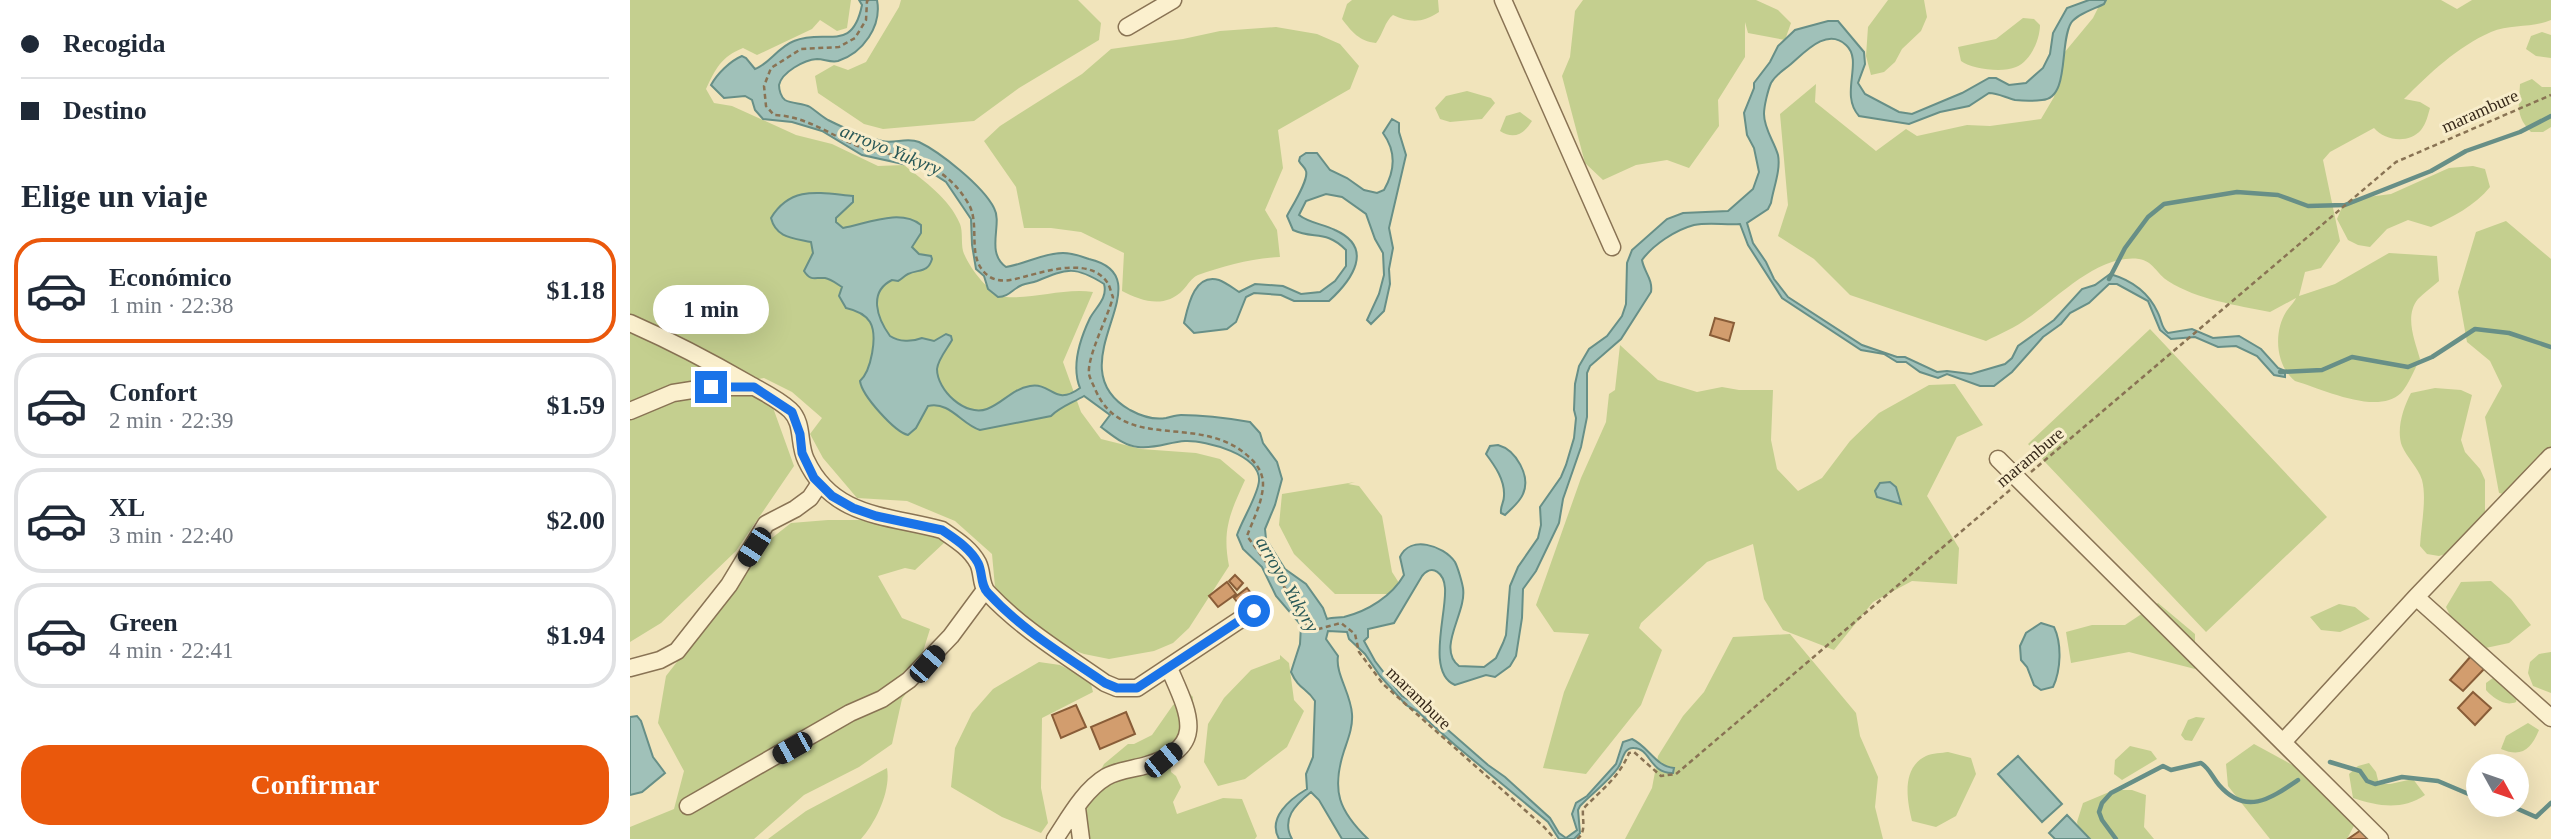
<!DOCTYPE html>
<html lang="es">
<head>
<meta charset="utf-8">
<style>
  :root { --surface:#fff; --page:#f6f6f7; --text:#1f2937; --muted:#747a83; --line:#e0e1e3; --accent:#ea580c }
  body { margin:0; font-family:"Times New Roman",serif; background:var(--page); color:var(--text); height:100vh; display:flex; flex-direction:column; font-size:26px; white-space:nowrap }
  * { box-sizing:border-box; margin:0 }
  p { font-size:23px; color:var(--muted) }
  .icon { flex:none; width:38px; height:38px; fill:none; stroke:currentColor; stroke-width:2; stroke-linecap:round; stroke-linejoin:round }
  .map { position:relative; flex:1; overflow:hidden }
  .drawer { display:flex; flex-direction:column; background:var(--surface); width:630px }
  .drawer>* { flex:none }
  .top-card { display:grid; align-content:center; height:154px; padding:0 21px; background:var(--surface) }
  .needle { width:46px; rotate:130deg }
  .tools { position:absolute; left:1836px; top:754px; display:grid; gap:14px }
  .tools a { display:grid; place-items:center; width:63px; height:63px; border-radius:50%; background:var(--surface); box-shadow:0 7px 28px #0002; font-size:35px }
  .end { position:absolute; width:32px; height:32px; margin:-16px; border:9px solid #1a73e8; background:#fff; box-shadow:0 0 0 4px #fff }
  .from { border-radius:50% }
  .bubble { position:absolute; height:49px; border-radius:24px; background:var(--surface); box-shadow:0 7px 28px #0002; font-size:23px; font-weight:700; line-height:49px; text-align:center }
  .car { position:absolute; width:21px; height:42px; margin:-21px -10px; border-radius:9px; box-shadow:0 0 5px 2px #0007; background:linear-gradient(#222 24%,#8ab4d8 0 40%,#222 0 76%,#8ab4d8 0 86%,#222 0) }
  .top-card b { display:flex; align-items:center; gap:24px; height:66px; font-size:26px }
  .top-card b+b { border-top:2px solid var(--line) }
  .top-card i { width:18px; height:18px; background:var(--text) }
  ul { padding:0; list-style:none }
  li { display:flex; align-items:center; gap:21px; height:105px; margin:0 14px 10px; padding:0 7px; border:4px solid var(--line); border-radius:28px }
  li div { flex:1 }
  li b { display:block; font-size:26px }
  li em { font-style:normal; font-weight:700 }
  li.current { border-color:var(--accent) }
  li>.icon { width:63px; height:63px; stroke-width:1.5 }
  h2 { padding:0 21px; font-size:32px; line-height:84px }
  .button { display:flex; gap:14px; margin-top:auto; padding:14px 21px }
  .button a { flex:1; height:80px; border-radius:28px; background:var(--accent); color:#fff; font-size:28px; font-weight:700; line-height:80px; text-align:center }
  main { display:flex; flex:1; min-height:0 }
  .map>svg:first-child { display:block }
  .green { fill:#c4cf8f }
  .water { fill:#a0c1b9; stroke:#678f87; stroke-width:2 }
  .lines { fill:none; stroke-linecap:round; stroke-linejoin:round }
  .stream { stroke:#678f87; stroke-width:4.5 }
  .building { fill:#d29d6e; stroke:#895d38; stroke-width:2 }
  .minor-casing { stroke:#897354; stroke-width:19 }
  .path { stroke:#897354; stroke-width:2.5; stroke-dasharray:5 3.5; stroke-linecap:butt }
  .minor { stroke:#fbf0ce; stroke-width:16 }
  .route { stroke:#1a73e8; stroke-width:9 }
  .labels { text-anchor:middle; stroke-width:6; stroke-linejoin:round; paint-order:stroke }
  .street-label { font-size:18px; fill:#37291a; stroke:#f8edcb }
  .water-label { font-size:19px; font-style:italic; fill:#285857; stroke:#f8edcb }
</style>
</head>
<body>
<main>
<section class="drawer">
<div class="top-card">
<b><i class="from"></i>Recogida</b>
<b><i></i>Destino</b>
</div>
<h2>Elige un viaje</h2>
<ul>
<li class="current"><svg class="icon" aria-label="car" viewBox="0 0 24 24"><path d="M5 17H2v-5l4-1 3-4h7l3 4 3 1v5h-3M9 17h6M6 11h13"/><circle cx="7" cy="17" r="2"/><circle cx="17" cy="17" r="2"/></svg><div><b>Económico</b><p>1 min · 22:38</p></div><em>$1.18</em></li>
<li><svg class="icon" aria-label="car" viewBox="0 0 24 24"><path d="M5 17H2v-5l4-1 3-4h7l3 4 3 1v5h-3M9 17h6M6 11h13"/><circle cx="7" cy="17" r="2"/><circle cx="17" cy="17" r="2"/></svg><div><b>Confort</b><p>2 min · 22:39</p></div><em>$1.59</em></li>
<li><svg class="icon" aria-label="car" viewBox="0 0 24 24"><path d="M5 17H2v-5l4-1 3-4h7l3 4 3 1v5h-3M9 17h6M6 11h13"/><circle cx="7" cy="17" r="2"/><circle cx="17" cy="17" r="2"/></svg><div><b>XL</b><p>3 min · 22:40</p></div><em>$2.00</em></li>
<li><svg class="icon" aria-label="car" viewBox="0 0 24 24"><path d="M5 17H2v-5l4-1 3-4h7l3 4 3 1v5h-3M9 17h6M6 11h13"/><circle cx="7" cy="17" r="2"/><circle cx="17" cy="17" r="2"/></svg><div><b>Green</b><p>4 min · 22:41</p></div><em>$1.94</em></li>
</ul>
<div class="button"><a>Confirmar</a></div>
</section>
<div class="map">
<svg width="1921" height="839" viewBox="0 0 1921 839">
  <rect width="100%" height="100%" fill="#f1e4bb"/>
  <path class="green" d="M0,0H221L217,28L207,31L190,20L182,29L127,55L113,48C91,57 86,68 76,89L84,103L102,106L166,135L202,144L248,166L274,165C295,182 319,198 330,224C333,232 331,242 333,251C338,266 359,295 376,297C405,299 434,288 463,292L433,362L451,412L471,439L511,449L566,453L590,459L615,480C600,513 592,530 599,566L559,628L543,643L524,651L479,659L454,654L433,646L394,621L365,587L362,554L325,521L277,501L227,498L193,458L180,434L192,418L162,392L134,378L72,389L137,391L164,466L106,551L31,623L0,642Z
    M271,0H448L471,23L469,40L389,88L344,121L253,129L234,124L188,93L185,76L204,65L218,70L236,62L269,7Z
    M722,0H808L809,12C793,23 780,23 763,15C755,21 753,34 746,43C729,41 722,32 712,19L717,4Z
    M953,0H1126L1148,10L1161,23L1155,40L1118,33L1115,22V57L1088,100L1089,126L1059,168L1037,160L1006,165L973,180L955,163L932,76L940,57L945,11Z
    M1258,0H1294L1297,17L1291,31L1272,49L1265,62L1254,72L1241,75L1236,56L1238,27Z
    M1472,0H1811L1827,9L1842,0H1921V20C1903,28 1880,24 1861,32C1827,47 1800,73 1774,99L1790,102L1800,108C1798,115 1796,124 1791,130C1779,144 1755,141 1744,128L1700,152L1693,160L1710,241L1691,268L1675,272L1669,296L1705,284L1759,253L1807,256L1809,281C1802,287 1794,293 1788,299C1774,316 1785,341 1790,359C1784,370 1779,384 1771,393C1747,416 1693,389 1665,381C1646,366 1643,333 1656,312C1659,307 1664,303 1666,298L1640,312C1606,305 1568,300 1538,281C1527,274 1523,261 1509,259C1468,254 1429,297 1398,318C1386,327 1370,334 1356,341L1220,295L1184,259L1148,236L1158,205L1150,114L1186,84L1185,102L1246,151L1276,129L1287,136L1337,125L1360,126L1411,119L1424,97L1434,53L1463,18Z
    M1393,18L1404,19L1410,25C1410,39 1401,61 1386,67C1372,73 1342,69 1331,61L1328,47L1366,39Z
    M646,27L687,34L710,44L729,66L720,89L648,130L653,168L635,210L647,230L650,257C623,258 593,266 568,275C561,278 558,285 553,290C535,309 511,301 492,291L494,253L451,232L421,228H394L386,187L354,141L370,126L452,74L481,49L553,39L590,31Z
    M1912,32L1921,35V58L1906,56L1896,49L1901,36Z
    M1902,79L1912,87H1921V127L1913,132H1901C1885,116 1889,105 1890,84Z
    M837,91L861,98L865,103L852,119L820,122L810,119L805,108L816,96Z
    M890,112L902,121C894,134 884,140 870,131L876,116Z
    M1843,166L1855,169L1860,187C1845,206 1822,217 1801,227L1778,220L1757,229L1740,247L1728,245L1718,240L1707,219L1712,207L1722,199L1761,194L1819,168Z
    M1876,221L1921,259V467L1890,498L1869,493L1855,417L1872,386L1860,361L1837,342L1828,292L1846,232Z
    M1520,329L1697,517L1576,632L1398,444Z
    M990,345L1028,380L1067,392L1092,387L1109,390H1143L1141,440L1147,469L1168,491L1192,478L1220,441L1249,413L1299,385L1325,384L1353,425L1327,437L1297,496L1329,548L1327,584L1282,581L1243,602L1204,650L1153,630L1134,599L1123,544L1077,562L1011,623L1009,628L1032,650L1011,705L956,774L913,768L934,692L959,634L924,632L906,605L951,478L976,422L979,394L985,390Z
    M1805,388L1831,390L1842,395L1831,440L1835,452L1850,469L1855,480V516L1822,552L1809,556L1797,554L1790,546C1791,525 1797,499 1792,480C1788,467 1777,458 1772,446C1766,430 1773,408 1781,393Z
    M725,482L718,484L729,486L752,516L762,572L771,586L760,594H705L664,554L649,525L652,494Z
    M198,520H298L315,542L285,570L275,568L248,576L272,618L300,629L283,684L272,699L262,744L229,767L174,795L124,839H0V827L44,809L54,771L28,723L36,676L103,590L124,552L161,523Z
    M1861,581L1881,599L1901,625L1879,643L1851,649L1825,626L1816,607L1831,582Z
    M1528,603L1565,634V669L1499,652L1441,663L1436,632L1462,625H1495Z
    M1709,604L1725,607L1740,619L1710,632L1691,630L1680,617Z
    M1160,634L1226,713L1230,736L1248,777L1245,807L1253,839H995L1022,788L1028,756L1053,716L1074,692L1103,637Z
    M1921,652V693L1903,686L1898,673L1900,662L1909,654Z
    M650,655L659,663L664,700L674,711L657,747L615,779L588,786L574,762L578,724L594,698L621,670L650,659Z
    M409,662L430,665L460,680L463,692L412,718L411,788L418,823L411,833L372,817L321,787L325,748L342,713L363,689Z
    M1867,675L1890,683L1886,702C1875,707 1863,698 1856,690V683Z
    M559,693L563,697C563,709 559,725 555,736C550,750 538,756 541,772L546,776L551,787L543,802L547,814L593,798L612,799L627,836L625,839H450L452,806L474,764L498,744H504L522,735L543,705Z
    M1566,717L1575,718L1562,741L1555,740L1551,735L1558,720Z
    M1898,723L1909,730C1901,749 1892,758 1871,749L1876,736Z
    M1624,744L1679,774L1697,797L1726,822L1717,839H1640L1598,786L1596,764Z
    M1500,746L1521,751L1527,759L1492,780L1484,774L1485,760Z
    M1318,752L1341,758L1346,774L1326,816L1306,827L1282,821C1277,800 1271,768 1296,756C1302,753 1312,753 1318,752Z
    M1739,763L1746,772L1749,784H1760L1783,779L1795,795C1771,811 1748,806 1723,798L1719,774L1728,766Z
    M257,768C261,791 246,822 231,839H138L176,811Z
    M1484,790H1502L1516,795L1514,827L1524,839H1451L1447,822L1453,803Z"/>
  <path class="water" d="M229,0H247C252,26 233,53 208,61C201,63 194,59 187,59C174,60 152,72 149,85C149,90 151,97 155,100C162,104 173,103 180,107C186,111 191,116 198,120C214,128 234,137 252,141C264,144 277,137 289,142C310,152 353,186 364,208C373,224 355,252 376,267C395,264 413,253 433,253C443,253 450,256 459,259C539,278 422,365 500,410C511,416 524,420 536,418C541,417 546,415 551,415C575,415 597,418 620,422L630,433L633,443L647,462L652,479L645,505L635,529L636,539L655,569L676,584L693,608L697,619C703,617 709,618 714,617C738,611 762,596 774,575L770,557C780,535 813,545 825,562C828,568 832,582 833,588C837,613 806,648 829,666L854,667L866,658L873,643L876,635L880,586L888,567L908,538L911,525L910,507L931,477L936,465L944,438L946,418L944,410L945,384L949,366L959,349L977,336L992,316L996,304L997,263L1002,250L1037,219L1053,213L1098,211L1123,189L1129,172L1124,148L1117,135L1114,113L1124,88V83L1140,62L1148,46L1165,30L1198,21H1208L1234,52L1235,64L1228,83L1235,94L1269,112L1282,114L1332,93L1359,78H1366L1379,85L1396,83L1413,68L1420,54L1423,33L1437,8L1459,0H1476L1474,4C1464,9 1447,14 1441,23C1429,43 1440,99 1412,100C1404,101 1394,101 1385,100C1376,98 1368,93 1359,93L1339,106L1310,112L1279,124L1229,116C1209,94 1234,61 1216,45C1197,27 1175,52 1161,64C1154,70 1146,74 1141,83C1138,90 1134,106 1134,114C1134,129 1144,141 1148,155C1151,170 1143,189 1141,203L1138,209L1117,223L1123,243L1136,262L1144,279L1158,297L1232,345L1267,357H1275L1307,372L1317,371L1341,374L1375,364L1382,358L1388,346L1424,320L1452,289L1465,285L1480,274C1501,280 1519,293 1528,313C1532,321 1531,328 1538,333L1562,329L1583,338L1609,336L1631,349L1648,368L1655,371V377L1644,375L1627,356L1606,346L1588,347L1565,337L1541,339L1530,330L1518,301L1487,284H1479L1459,303L1440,313L1431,324L1413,337L1382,372L1364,386H1350L1317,374L1308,378L1290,372L1276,362H1267L1254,354L1231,350L1152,298L1118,245L1110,224C1095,225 1078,222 1064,225C1045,230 1023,245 1012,260C1014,272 1023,279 1021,292L991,339L960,366L957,373V417L951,447L933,499L929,523L906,571L893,589L892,618L886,656L880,666L865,677L856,675L825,685C796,673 817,613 815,588C814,574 803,563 792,576L764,623L738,629V637L734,641L745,661L772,696L794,709L858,765L875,777L920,818L929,833L936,838L947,830L942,814L946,803L957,796L986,764L993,742L1002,739C1019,747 1025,766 1044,768L1043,773C1020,774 1020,748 1004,748C993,747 993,761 988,768C977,783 962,793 950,806L948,810L950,833L944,839H929L918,822L825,745L787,711L776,705L750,676L735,654L719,639L717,632L698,631L696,639L708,656C705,673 721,694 722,714C723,727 718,739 714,751C701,791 709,811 738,839H712L689,800L681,792C665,805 651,819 662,839H649C637,818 660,799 677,789L676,774L683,757L685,701C676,687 669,690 661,672L670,644L671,625L646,596L632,567L613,549L607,535C612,520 628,495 629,481C631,455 576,440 555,441C539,442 526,449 508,447C494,446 482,435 471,427L480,415L454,396C442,403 430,407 421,416L350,430C331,424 320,401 298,406L286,428L278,435C265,432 232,396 230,381C241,371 248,336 240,322C235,314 225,310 216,308L209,296L212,287C207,284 201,279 195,278C185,277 181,282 174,271L183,253L181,242C163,238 146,238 141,218C161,185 190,193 223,196V202L206,218V222L213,228C236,224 270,208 291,225V233L282,247L289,254L301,256L302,259C298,273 289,269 278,274C274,276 272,279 268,281L262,280C238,292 247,318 260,336C269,342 282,342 292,338L304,341L316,334L321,336L322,340C317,349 308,359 307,369C307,390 335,417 357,409C373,403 382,389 400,386C422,382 424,407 450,388C441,366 450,339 460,318C466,307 478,298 474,284C446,266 437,268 407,281C402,283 397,283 392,285C382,289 379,297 368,297L358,289L354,276L346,269L342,245L341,219L316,182L302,173L282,166L232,155L192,131L162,122L133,119L125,110L122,100L115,96L94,98L81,85C87,74 100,61 112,56L116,58L125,69C138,65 148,47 164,41C196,28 222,54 232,5Z
    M762,119L769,123V132L776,155L759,228L763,248L759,269L760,284L754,311L741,324L737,320L749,294L754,275L753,253L745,239L736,214L712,197L696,194L676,201L669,215C679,223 693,224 705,230C745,248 722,280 699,301H664L651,295L624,293L616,297L606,322L597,329L564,333L554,323C558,306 564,273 589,280C595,282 603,288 609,292L625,284L653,286L671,294L690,292L705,281L716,266V250C695,229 684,240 663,230L657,216C662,206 679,180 676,171C675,167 671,165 669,161L670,157L676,153H687L700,170L717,178L734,190L747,193L754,190C765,171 766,151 753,133Z
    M868,445C886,450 901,476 893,494C890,502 881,509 875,515L871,513C870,506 874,503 874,496C875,480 865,466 856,454L860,446Z
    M1260,482L1266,487L1271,504L1247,497L1245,491L1250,483Z
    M1411,623L1424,627C1432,644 1431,670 1423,687L1411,690L1404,685L1397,667L1391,660L1390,646L1396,633Z
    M7,716L11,721L23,757L35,773L12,792L0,795V717Z
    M1388,756L1432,804L1412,822L1368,774Z
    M1437,815L1460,839H1425L1419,833Z"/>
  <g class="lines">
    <path class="stream" d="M1479,279L1495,248L1518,217L1534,204L1607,192L1648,195L1678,206L1715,205L1801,171L1836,151L1890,132L1921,116
      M1650,372L1692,370L1722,357L1778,367L1802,357L1845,329L1879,333L1921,347
      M1700,762L1730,771L1737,781L1745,784L1772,777L1808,781L1848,798
      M1879,805L1906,817L1921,803
      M1486,839L1472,820L1469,812L1472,803L1481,793L1533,766L1541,770L1571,763C1580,769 1582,777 1589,785C1616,816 1640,799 1668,780"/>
  </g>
  <path class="building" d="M1085,318L1104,323L1099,341L1080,335Z
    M605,575L613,583L607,590L599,581Z
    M597,582L606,594L588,607L579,596Z
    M617,588L621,593L608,603L604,598Z
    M1841,656L1855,668L1833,691L1820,680Z
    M1843,692L1861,708L1845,725L1828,708Z
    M446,705L456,727L431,738L422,715Z
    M496,712L505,734L470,749L461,727Z
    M1731,830L1738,839H1718Z"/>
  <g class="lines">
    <defs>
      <path id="minor" d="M873,0L982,247
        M497,27L543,0
        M0,323C41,341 81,362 119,384C133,392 148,399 160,410C174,423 168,444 176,460C203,518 257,515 312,530C325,539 340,548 348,563C353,573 350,585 358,593C393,630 434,654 475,683L487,688H507L623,611
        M0,411L43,393L81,387H123
        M1368,459L1750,839
        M1786,597L1921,718
        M0,668L30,660L47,651L99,585L136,524L165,509L180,498L190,483
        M1653,742L1786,597L1921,456
        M58,806L220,713L252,699L279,680L321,636L355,590
        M447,808L451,839
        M425,839C439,818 454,790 476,777C488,770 504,769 517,765C579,747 558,712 539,668"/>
    </defs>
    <use href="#minor" class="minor-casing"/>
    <path class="path" d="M239,0L237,1L236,20L225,38L209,47L171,49L141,68L134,86L136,106L144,115C179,116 205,139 238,150C247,153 256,153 265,155C298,163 320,173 338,203C352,225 334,260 360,277C372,284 385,279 397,276C420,270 460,258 477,282C480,286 481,293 483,297C478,317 457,356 459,374C460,379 463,384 465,389C493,455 570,411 619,457C627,464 633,473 633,484C633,501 623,520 617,536L653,585L681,631L711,623L725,634L729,652L753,684L914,827L925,839
      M1401,472L1766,162L1921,95
      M947,839C957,832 952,820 953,809C970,791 989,778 999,753L1004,752L1031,776L1046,774L1380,490"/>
    <use href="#minor" class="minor"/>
  </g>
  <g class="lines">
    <path class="route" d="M81,387H124L162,412L170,434L172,453L184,478L202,496L223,508L246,516L312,530C325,539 340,548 348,563C353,573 350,585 358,593C392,630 434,655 475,683L487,688H507L624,611"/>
  </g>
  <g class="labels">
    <g class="street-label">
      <text transform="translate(1850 111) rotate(-24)" y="6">marambure</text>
      <text transform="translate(1400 457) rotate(-40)" y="6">marambure</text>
      <text transform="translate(789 698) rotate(44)" y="6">marambure</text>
    </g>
    <g class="water-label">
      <text transform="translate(261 149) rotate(22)" y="7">arroyo Yukyry</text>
      <text transform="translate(658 584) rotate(60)" y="7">arroyo Yukyry</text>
    </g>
  </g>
</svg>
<div class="tools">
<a><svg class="needle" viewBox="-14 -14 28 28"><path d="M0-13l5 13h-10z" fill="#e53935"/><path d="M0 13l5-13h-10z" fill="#747a83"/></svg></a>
</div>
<i class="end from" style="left:624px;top:611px"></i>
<i class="end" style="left:81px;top:387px"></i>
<div class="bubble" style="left:23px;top:285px;width:116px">1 min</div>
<i class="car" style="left:124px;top:547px;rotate:213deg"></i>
<i class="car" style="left:297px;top:664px;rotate:41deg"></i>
<i class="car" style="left:162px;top:748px;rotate:241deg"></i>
<i class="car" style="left:533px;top:760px;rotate:51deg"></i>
</div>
</main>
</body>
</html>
